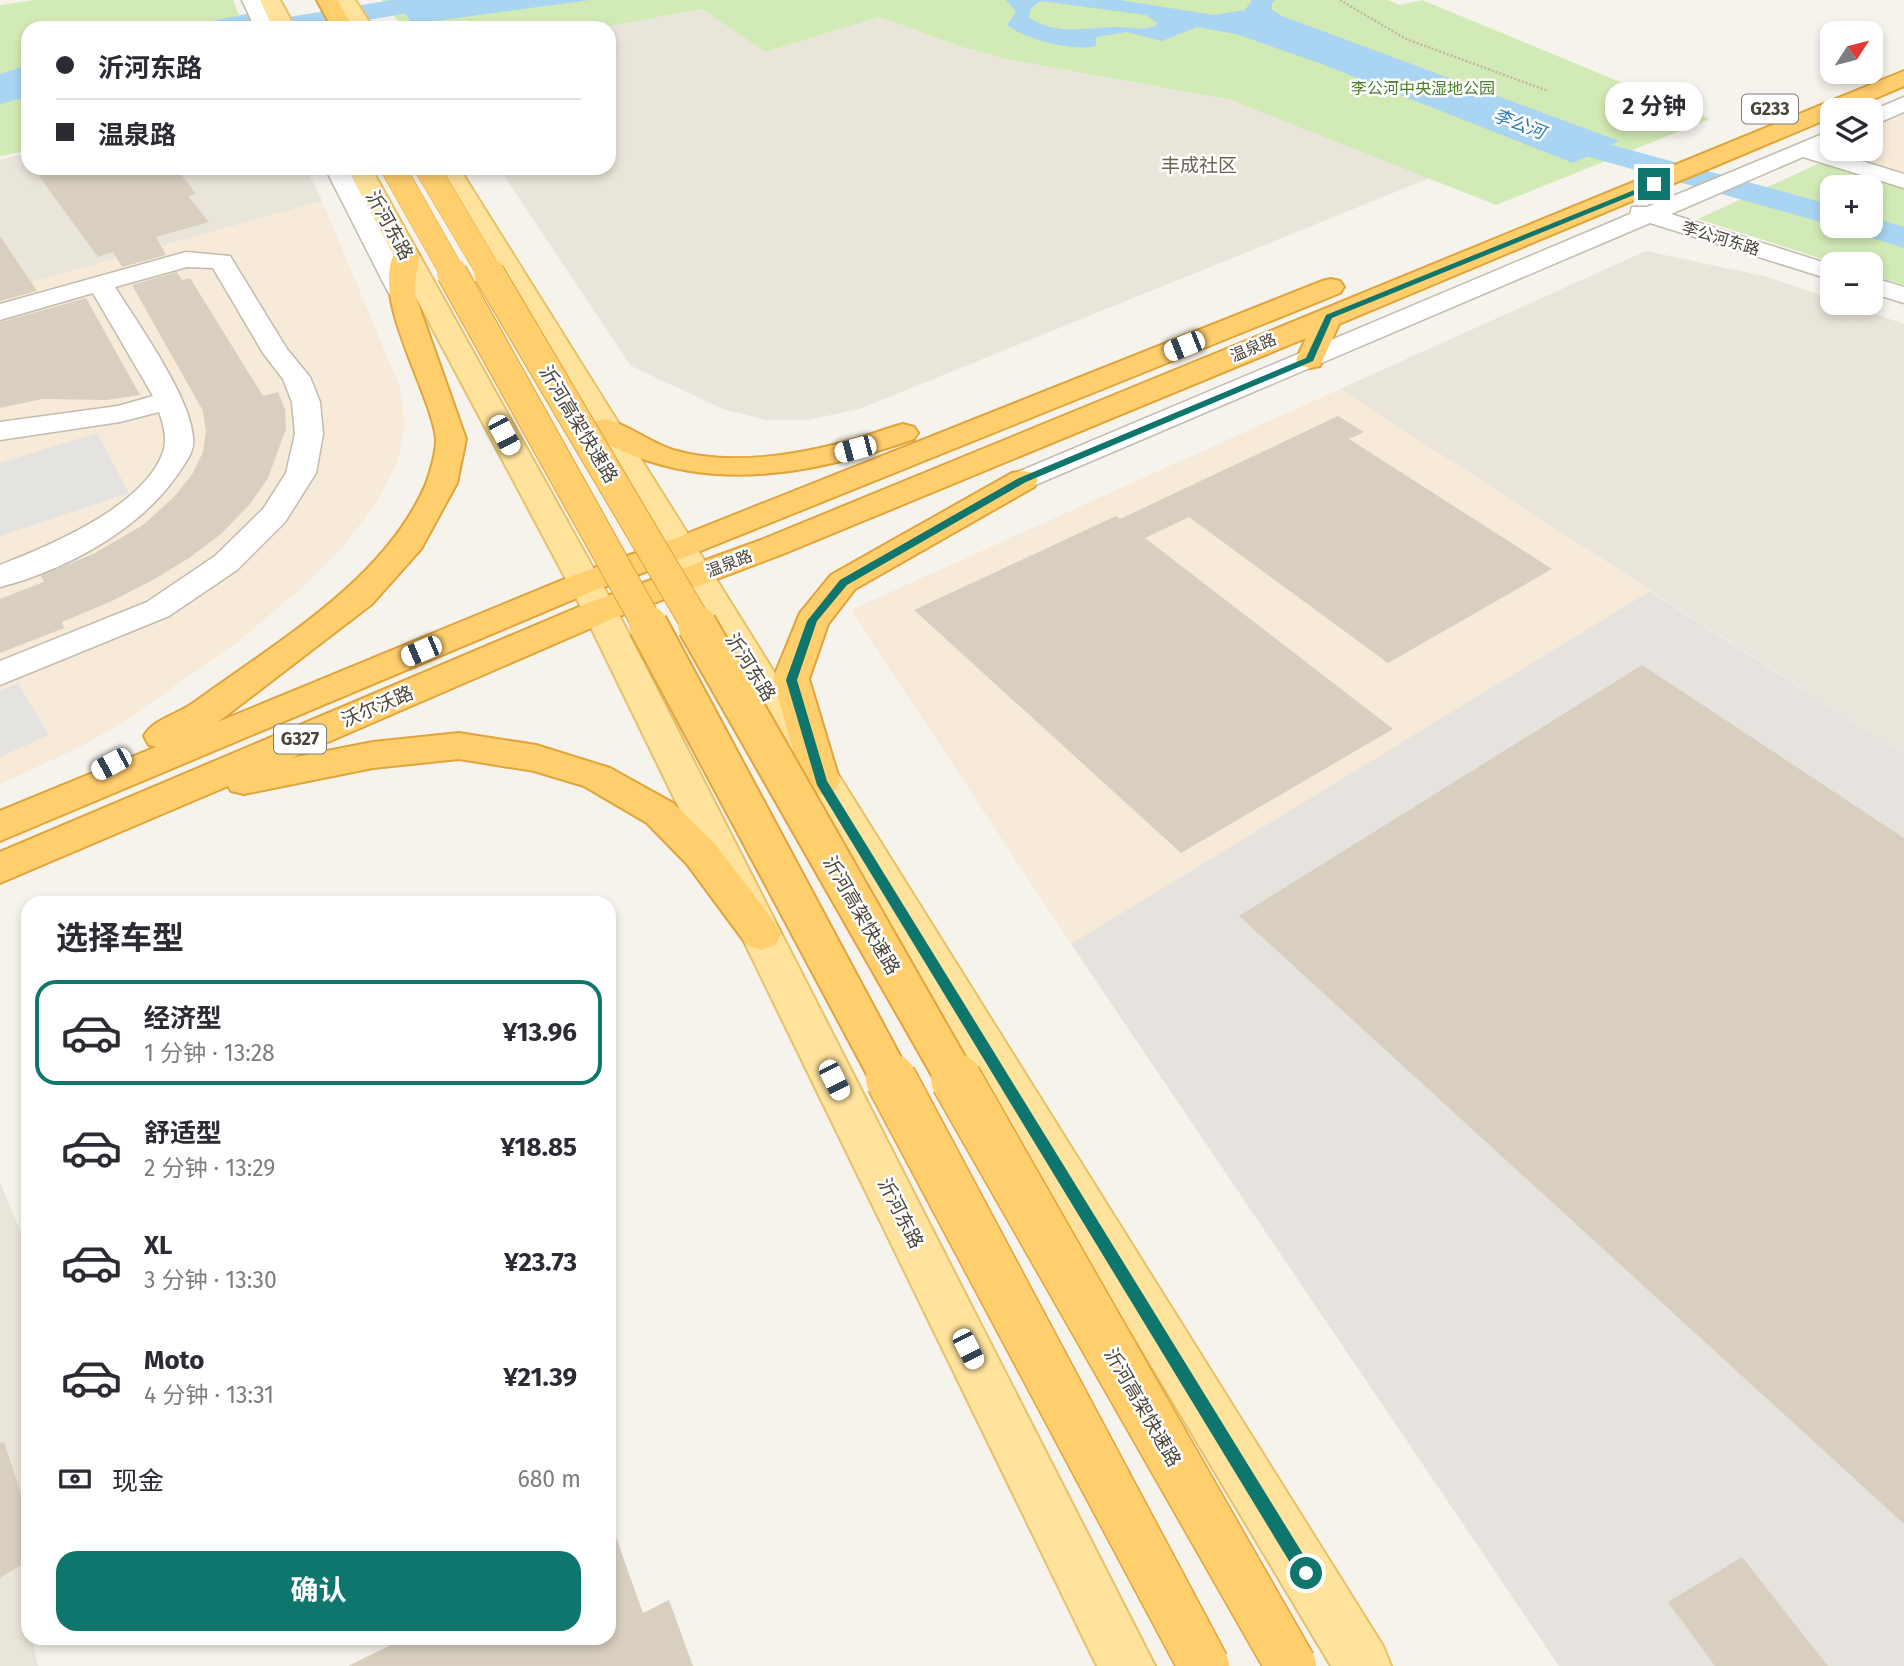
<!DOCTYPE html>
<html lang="zh">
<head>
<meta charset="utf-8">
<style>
  :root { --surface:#fff; --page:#f7f7f7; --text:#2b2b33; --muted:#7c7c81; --line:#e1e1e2; --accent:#0f766e }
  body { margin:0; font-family:"Fira Sans","Noto Sans SC",sans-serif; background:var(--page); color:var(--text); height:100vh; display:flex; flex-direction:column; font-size:26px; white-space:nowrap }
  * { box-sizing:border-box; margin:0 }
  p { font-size:23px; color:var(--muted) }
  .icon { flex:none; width:38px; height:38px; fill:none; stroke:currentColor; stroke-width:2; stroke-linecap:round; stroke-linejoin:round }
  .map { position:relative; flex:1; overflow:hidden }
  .drawer { position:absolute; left:21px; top:896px; width:595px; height:749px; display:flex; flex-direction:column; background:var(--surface); border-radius:21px; box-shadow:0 4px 10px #0003 }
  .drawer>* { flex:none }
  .hud { position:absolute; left:21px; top:21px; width:595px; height:154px; border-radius:21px; box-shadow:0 4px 10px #0003; display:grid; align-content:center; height:154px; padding:0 35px; background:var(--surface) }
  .needle { width:46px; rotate:54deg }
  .tools { position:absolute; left:1820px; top:21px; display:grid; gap:14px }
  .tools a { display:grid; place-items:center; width:63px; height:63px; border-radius:14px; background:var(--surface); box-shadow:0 4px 10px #0003; font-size:35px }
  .end { position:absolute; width:32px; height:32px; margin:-16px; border:9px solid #0f766e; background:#fff; box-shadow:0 0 0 4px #fff }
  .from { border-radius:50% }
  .bubble { position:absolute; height:49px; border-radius:21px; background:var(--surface); box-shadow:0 4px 10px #0003; font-size:23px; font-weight:700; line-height:49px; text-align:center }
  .car { position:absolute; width:21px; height:42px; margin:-21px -10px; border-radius:9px; box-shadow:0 0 5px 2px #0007; background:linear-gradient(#fff 24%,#345 0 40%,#fff 0 76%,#345 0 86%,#fff 0) }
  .hud b { display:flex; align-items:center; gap:24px; height:66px; font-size:26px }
  .hud b+b { border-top:2px solid var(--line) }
  .hud i { width:18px; height:18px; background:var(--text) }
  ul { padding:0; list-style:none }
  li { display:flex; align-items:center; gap:21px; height:105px; margin:0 14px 10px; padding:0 21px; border:4px solid transparent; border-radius:21px }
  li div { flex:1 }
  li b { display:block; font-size:26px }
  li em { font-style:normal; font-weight:700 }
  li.current { border-color:var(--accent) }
  li>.icon { width:63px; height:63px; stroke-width:1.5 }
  h2 { padding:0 35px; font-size:32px; line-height:84px }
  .pay { display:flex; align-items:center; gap:18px; height:77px; padding:0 35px; font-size:26px }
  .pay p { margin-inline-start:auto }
  .button { display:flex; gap:14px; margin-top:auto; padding:14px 35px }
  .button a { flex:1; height:80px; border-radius:21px; background:var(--accent); color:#fff; font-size:28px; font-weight:700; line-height:80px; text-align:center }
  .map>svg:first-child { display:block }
  .residential { fill:#eae5da }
  .commercial { fill:#f7ead8 }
  .industrial { fill:#e6e2dd }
  .green { fill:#d2eab5; fill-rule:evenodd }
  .parking { fill:#e5e3e0 }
  .water { fill:#a9d4f2; fill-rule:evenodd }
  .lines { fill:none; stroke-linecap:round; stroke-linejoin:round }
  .river { fill:#a9d4f2; fill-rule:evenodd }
  .building { fill:#d8cfc1 }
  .minor-casing { stroke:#c2bbae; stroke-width:3 }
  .major-casing { stroke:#e6c16a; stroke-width:4 }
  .highway-casing { stroke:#e0a43c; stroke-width:4 }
  .path { stroke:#c4b79f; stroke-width:2.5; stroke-dasharray:2 2; stroke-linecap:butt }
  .minor { fill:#fff; fill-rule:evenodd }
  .major { fill:#ffe39c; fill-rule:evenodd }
  .highway { fill:#ffcf6e; fill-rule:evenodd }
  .highway-bridge-far3-casing { stroke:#e0a43c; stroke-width:25; stroke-linecap:butt }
  .highway-bridge-far2-casing { stroke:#e0a43c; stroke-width:32; stroke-linecap:butt }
  .highway-bridge-far1-casing { stroke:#e0a43c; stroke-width:42; stroke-linecap:butt }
  .highway-bridge-casing { stroke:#e0a43c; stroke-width:53; stroke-linecap:butt }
  .highway-bridge-far3 { stroke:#ffcf6e; stroke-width:24 }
  .highway-bridge-far2 { stroke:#ffcf6e; stroke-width:30 }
  .highway-bridge-far1 { stroke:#ffcf6e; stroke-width:38 }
  .highway-bridge { stroke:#ffcf6e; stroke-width:50 }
  .route { fill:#0f766e }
  .labels { text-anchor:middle; stroke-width:5; stroke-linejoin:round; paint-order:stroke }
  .far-park-label { font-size:16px; fill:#4a7f2a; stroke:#fff }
  .far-street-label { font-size:16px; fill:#4b4439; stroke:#fff }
  .shield { fill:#fff; stroke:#817c74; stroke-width:2 }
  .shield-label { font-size:18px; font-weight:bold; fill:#4b4439 }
  .far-water-label { font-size:18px; font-style:italic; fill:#2e7ab2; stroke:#fff }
  .far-quarter-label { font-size:19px; fill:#6e6250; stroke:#fff }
  .street-label { font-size:19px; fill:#4b4439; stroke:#fff }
</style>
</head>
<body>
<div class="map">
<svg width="1904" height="1666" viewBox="0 0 1904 1666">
  <rect width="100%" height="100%" fill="#f6f3ec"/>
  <path class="residential" d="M702,9L765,52L879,17L962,47L1011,60L1231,100L1430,178L859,409L808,420H767L723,409L631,366L499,168H609V28H599Z
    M28,152V168H306L322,201L0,291V160Z
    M1646,251L1768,277L1832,299V303H1843L1904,324V755L1340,389Z
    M0,1182L28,1249V1638H32L38,1666H0Z"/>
  <path class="commercial" d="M1904,115V173L1822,150L1832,146V149H1871V129Z
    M322,201L399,385L405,423L398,461L377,502L346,543L298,591L239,641L122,723L82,746L0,784V291Z
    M1340,389L1650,591L1071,944L851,610Z"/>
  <path class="industrial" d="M1650,591L1904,755V1666H1559L1071,944Z"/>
  <path class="green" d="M35,0H233L244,28H28V151L0,156V5Z
    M382,0H1388L1400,5L1422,0L1710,119L1496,205L1231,100L1011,60L962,47L879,17L765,52L702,9L599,28H403Z
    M1822,162L1904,186V285L1871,275V264H1838L1698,219ZM1832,187H1871V226H1832Z"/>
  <path class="parking" d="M97,433L129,493L0,536V463Z
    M18,683L49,735L0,757V691Z"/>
  <path class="water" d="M396,0H590L412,24Z
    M1006,0H1120L1214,15L1245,10L1252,0H1276L1272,3V10L1282,16L1619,141L1573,163L1319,63L1236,34L1197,27L1162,41L1127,32L1096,37V46C1074,52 1024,39 1007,25L1016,12ZM1041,1L1146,15L1158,24C1147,32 1133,27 1121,27C1090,26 1059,37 1029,18L1031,8Z
    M261,11L267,28H179Z
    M28,65V97L0,104V74Z"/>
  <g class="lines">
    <path class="river" d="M392,0H453L449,6L440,8L319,28H258L262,22L271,20Z
      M1534,120L1579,136L1832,205V225L1557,148L1524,135L1519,129L1524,123Z
      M1871,217L1904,227V248L1855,233L1850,226H1871Z"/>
  </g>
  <path class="building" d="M33,168H176L196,194L188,196L209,222L156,237L166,255L122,267L113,252L98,257Z
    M0,236L37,291L0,301Z
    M177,272L182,280L190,278L263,396L278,392L285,409L286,429L268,478L250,504L221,534L189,558L153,580L112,601L62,622L64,628L0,653V599L44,582L41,576L95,553L143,525L175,496L193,473L203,452L206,431L203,411L132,285Z
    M86,298L140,395L107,400L42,399L0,408V322Z
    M1338,416L1364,432L1349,439L1552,569L1388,663L1189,517L1145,538L1393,729L1181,853L914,610L1116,516L1120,519Z
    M1642,665L1904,838V1524L1239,916Z
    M4,1442L28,1515V1561L0,1578V1443Z
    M612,1526L643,1613L669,1600L693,1666H348L405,1638H609V1527Z
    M1742,1557L1828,1666H1715L1668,1602Z"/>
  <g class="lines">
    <defs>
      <path id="minor" d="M242,0H262L275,28H255Z
        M1904,97V112L1871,126V111Z
        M1832,130V145L1823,149L1904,174V188L1803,157L1671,214L1832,265V280L1650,223L1033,486L1023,489L1013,486L1008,480L1013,474L1630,214L1632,207H1647Z
        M325,168H349L414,292L410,297L401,300L392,297L388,292Z
        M186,252L230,256L287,349L310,377L320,402L323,434L316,473L285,522L237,570L169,616L0,685V661L147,602L215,556L263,509L286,473L295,434L292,402L283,379L263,353L213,268L187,267L115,287C138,324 190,396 193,437C195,451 187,460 180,471C142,529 66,570 0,587V565C49,546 148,505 164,449C167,437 163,423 159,412L120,422L0,440V422L118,406L153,396L93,293L0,320V304Z
        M1871,277L1904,287V303L1871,293Z"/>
      <path id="major" d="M260,0H280L295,28H273Z
        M335,0H355L373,28H351Z
        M347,168H371L617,611L1155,1666H1097L583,611Z
        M435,168H459L1383,1646L1391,1666H1331Z"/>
      <path id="highway" d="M317,0H337L354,28H332Z
        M1904,71V86L1848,110H1832V117L1339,324L1320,366L1310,368L1300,366L1296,360L1306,338L783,554L612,619L291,758L373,742L459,733L536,745L610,768L673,803L715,844L775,923L781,934L775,945L761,950L747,945L687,864L647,823L584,786L534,771L459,759L373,768L244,794L231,791L228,786L0,883V852L588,603L761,540Z
        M406,247L415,249L419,255L414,292L466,439L457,483L421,549L372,604L218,722L572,576L666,542L1322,281L1331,279L1340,281L1344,287L1340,293L688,556L596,590L0,841V811L156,747L149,745L144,736C154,718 180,714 196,701C277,642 385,580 426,484C430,473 437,450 436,438C430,389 367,293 397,249Z
        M605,419C629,425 649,442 673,450C724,465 786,457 837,444C859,439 881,430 903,424L914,427L918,433L914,439C826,470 730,491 640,458C623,452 601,443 590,428L594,422Z
        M1023,471L1034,473L1038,480L1034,487L855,589L828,624L809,679L840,782L834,792L821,795L808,792L802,782L773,679L800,613L831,575L1012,473Z"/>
    </defs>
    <use href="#minor" class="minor-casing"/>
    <use href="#major" class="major-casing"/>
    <use href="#highway" class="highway-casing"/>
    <path class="path" d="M1340,0L1406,39L1548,91"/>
    <use href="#minor" class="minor"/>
    <use href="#major" class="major"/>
    <use href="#highway" class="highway"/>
    <defs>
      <path id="highway-bridge-far3" d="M393,168L453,274
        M427,168L490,274"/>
      <path id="highway-bridge-far2" d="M452,273L649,627
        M489,273L698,627"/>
      <path id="highway-bridge-far1" d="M648,625L892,1081
        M697,625L957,1081"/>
      <path id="highway-bridge" d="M891,1079L1204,1666
        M956,1079L1291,1666"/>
    </defs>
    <use href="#highway-bridge-far3" class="highway-bridge-far3-casing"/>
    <use href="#highway-bridge-far2" class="highway-bridge-far2-casing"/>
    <use href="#highway-bridge-far1" class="highway-bridge-far1-casing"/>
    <use href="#highway-bridge" class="highway-bridge-casing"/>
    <use href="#highway-bridge-far3" class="highway-bridge-far3"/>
    <use href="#highway-bridge-far2" class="highway-bridge-far2"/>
    <use href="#highway-bridge-far1" class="highway-bridge-far1"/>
    <use href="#highway-bridge" class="highway-bridge"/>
  </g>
  <path class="route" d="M1654,182L1656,186L1332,318L1313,361L1026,482L847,585L817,621L797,680L827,781L1311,1567L1314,1573L1311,1579L1306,1581L1300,1579L817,785L786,680L807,621L840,580L1019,478L1306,358L1326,315Z"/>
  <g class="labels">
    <g class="far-park-label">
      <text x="1423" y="94">李公河中央湿地公园</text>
    </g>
    <g class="far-street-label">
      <text transform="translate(1721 238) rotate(17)" y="6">李公河东路</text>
      <text transform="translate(1253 347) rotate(-23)" y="6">温泉路</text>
      <text transform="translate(729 563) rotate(-21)" y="6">温泉路</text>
    </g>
    <g class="shield">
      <rect x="1742" y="94.5" width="56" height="29" rx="5"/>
      <rect x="274" y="724.5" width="52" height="29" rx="5"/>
    </g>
    <g class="shield-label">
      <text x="1770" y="115">G233</text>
      <text x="300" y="745">G327</text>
    </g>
    <g class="far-water-label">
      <text transform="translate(1519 124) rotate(21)" y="6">李公河</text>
    </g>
    <g class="far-quarter-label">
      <text x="1199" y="172">丰成社区</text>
    </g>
    <g class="street-label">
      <text transform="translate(390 225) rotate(61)" y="7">沂河东路</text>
      <text transform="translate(579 424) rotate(59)" y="7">沂河高架快速路</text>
      <text transform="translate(751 667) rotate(58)" y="7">沂河东路</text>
      <text transform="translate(377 706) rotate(-23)" y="7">沃尔沃路</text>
      <text transform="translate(862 915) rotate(60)" y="7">沂河高架快速路</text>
      <text transform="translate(901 1213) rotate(63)" y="7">沂河东路</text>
      <text transform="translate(1143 1407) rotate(60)" y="7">沂河高架快速路</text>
    </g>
  </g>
</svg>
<div class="tools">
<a><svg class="needle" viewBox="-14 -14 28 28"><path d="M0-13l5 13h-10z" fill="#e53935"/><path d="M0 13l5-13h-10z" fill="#7c7c81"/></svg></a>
<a><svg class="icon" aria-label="layers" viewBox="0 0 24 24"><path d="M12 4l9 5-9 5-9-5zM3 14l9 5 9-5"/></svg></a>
<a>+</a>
<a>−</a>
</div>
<i class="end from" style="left:1306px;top:1573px"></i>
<i class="end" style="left:1654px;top:184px"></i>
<div class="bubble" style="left:1605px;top:82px;width:98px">2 分钟</div>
<i class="car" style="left:1184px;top:346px;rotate:248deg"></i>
<i class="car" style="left:504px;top:435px;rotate:152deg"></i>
<i class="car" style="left:855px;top:449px;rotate:255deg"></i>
<i class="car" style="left:421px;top:651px;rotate:247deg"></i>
<i class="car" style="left:111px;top:764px;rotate:242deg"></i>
<i class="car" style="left:834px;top:1080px;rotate:153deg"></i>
<i class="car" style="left:968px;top:1349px;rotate:153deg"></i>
<div class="hud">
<b><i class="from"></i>沂河东路</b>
<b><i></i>温泉路</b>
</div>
<section class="drawer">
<h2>选择车型</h2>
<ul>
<li class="current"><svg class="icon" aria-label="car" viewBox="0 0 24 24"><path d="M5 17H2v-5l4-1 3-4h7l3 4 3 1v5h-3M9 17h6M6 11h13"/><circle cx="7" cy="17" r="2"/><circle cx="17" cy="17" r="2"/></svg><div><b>经济型</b><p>1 分钟 · 13:28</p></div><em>¥13.96</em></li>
<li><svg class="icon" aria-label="car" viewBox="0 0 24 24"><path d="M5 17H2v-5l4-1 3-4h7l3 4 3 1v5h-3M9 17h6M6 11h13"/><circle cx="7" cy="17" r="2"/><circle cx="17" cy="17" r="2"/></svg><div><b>舒适型</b><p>2 分钟 · 13:29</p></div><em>¥18.85</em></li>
<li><svg class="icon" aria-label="car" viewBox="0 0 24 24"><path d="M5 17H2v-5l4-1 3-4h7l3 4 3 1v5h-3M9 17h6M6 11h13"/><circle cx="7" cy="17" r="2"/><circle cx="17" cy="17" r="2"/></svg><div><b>XL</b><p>3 分钟 · 13:30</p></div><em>¥23.73</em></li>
<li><svg class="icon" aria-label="car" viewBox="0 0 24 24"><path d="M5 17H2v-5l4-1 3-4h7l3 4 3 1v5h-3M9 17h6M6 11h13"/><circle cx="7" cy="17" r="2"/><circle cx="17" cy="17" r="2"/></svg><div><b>Moto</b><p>4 分钟 · 13:31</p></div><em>¥21.39</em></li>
</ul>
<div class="pay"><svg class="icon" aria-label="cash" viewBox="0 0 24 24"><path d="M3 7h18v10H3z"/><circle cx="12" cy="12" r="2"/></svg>现金<p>680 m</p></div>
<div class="button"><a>确认</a></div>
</section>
</div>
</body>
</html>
